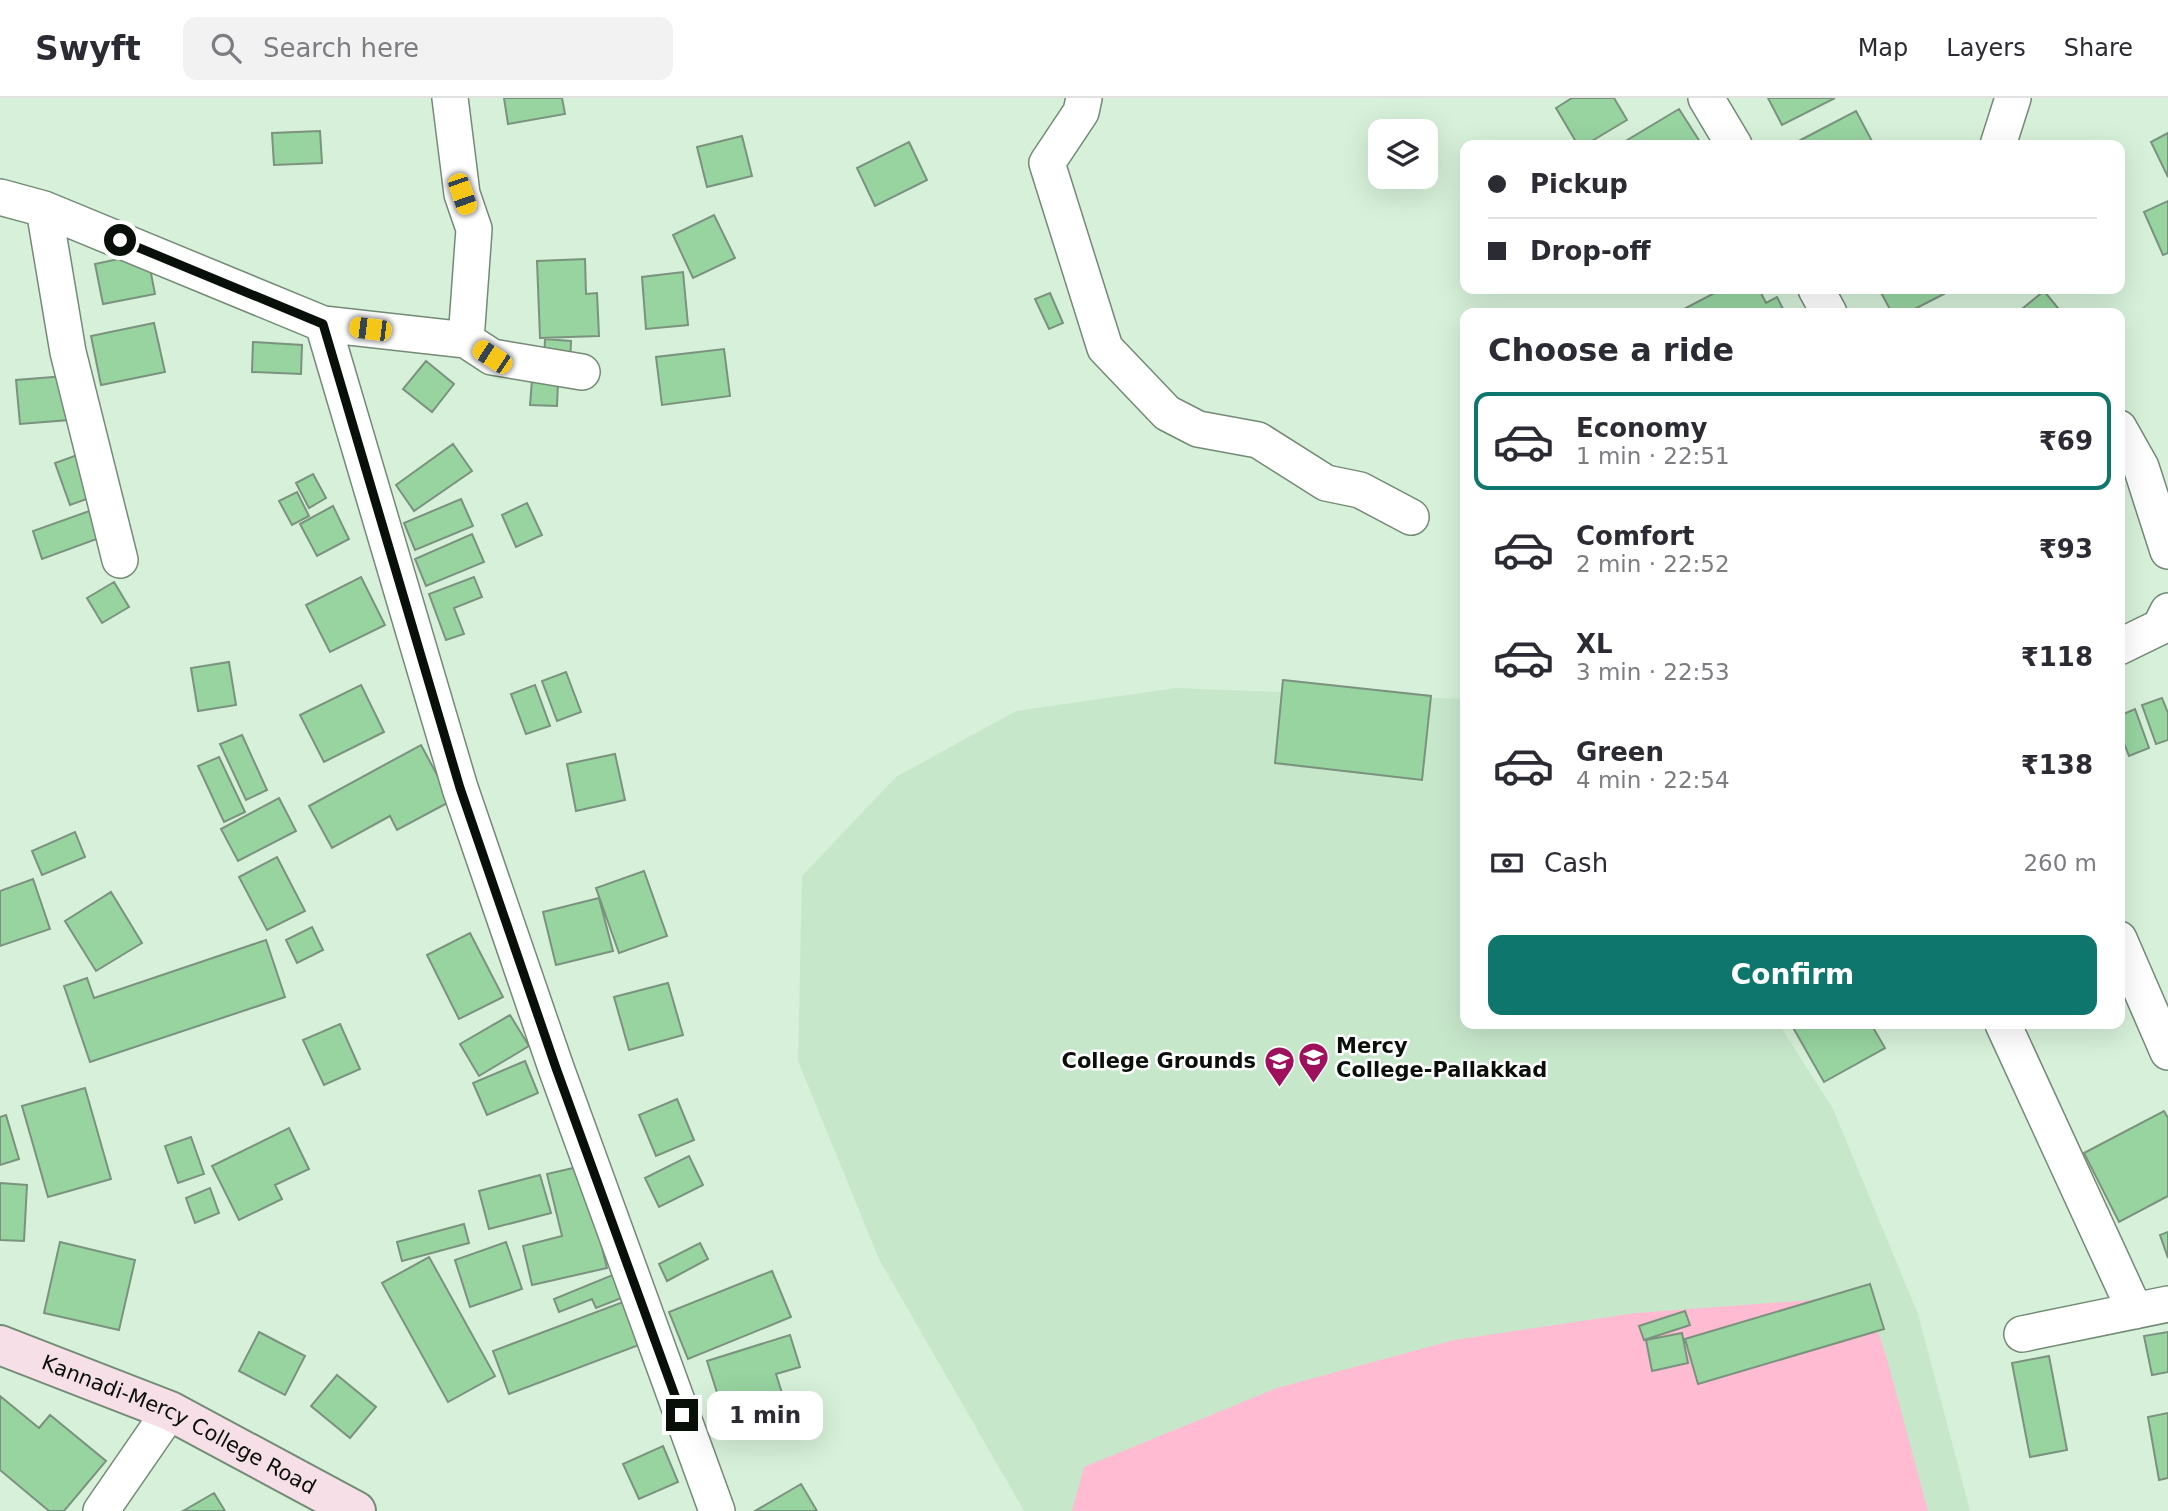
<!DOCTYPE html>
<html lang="en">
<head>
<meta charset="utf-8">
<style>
  :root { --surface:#fff; --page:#f2f2f3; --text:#2b2b33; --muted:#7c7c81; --line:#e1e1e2; --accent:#0f766e }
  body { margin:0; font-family:"DejaVu Sans",sans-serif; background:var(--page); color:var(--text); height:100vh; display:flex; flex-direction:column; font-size:26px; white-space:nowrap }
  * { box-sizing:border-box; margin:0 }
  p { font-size:23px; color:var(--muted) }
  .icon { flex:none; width:38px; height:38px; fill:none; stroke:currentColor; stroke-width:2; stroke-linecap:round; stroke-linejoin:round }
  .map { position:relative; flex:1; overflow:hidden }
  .drawer { position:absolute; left:1460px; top:210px; width:665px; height:721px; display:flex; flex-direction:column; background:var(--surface); border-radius:14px; box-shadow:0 7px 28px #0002 }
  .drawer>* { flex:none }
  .banner { position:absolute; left:1460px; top:42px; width:665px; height:154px; border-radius:14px; box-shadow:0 7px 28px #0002; display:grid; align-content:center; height:154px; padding:0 28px; background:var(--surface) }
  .controls { position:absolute; left:1368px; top:21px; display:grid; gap:14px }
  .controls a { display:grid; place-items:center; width:70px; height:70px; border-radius:14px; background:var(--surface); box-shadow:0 7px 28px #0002; font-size:35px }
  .end { position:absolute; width:32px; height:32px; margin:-16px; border:9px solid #081009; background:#fff; box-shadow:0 0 0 4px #fff }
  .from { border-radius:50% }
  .bubble { position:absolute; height:49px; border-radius:14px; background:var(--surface); box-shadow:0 7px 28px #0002; font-size:23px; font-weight:800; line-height:49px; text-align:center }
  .car { position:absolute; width:21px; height:42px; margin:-21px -10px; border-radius:9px; box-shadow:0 0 5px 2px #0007; background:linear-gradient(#f5c518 24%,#345 0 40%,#f5c518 0 76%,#345 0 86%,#f5c518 0) }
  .banner b { display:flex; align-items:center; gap:24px; height:66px; font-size:26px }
  .banner b+b { border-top:2px solid var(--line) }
  .banner i { width:18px; height:18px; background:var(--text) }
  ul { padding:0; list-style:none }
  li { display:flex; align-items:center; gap:21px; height:98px; margin:0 14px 10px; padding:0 14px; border:4px solid transparent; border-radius:14px }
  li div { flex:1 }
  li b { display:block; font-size:26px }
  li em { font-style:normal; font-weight:800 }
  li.active { border-color:var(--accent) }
  li>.icon { width:63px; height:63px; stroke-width:1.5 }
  h2 { padding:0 28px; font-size:32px; line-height:84px }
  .pay { display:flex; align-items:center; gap:18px; height:77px; padding:0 28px; font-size:26px }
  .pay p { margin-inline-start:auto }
  .cta { display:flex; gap:14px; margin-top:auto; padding:14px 28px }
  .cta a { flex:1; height:80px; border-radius:14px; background:var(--accent); color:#fff; font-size:28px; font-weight:800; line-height:80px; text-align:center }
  header { display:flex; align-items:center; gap:42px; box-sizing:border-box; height:98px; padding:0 35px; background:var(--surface); border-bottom:2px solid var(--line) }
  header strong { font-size:33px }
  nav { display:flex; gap:38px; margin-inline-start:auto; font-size:24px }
  .search { width:490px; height:63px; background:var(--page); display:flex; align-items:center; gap:18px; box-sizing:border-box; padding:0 24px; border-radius:14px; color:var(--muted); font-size:26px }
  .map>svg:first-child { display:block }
  .built { fill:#c7e7cb }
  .green { fill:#febbd2 }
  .building { fill:#97d4a0; stroke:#7b937e; stroke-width:2 }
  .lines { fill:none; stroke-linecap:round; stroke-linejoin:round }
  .street-casing { stroke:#738a76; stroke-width:38 }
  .secondary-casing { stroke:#738a76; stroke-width:42 }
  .street { stroke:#fff; stroke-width:35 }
  .secondary { stroke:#f7dfe7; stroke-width:38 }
  .route { stroke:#081009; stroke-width:9 }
  .labels { text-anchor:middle; stroke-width:5; stroke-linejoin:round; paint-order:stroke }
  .poi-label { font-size:21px; font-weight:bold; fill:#081009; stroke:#fff; text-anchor:start }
  .street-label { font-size:21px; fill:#081009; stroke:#fff }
</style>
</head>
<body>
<header>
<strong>Swyft</strong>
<div class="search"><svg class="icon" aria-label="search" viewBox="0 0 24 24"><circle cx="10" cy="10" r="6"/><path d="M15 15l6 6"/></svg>Search here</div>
<nav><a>Map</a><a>Layers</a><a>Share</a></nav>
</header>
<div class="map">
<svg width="2168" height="1413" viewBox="0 0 2168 1413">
  <rect width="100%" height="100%" fill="#d6f0d9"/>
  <path class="built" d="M1176,590L1465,601V926H1779L1833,1011L1918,1216L1970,1413H1024L879,1161L798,963L802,778L896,679L1016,613Z"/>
  <path class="green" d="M1866,1198L1887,1261L1928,1413H1072L1084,1369L1277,1290L1454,1242L1636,1215Z"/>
  <path class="building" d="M504,0H562L565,16L508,26Z
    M1572,0H1614L1627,22L1585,47H1578L1556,10Z
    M1768,0H1835L1782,27Z
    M1679,11L1702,47H1619Z
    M1856,13L1874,47H1791Z
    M320,33L322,65L274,67L272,35Z
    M2168,35V79L2151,44Z
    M742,38L752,78L707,89L697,49Z
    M909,44L927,82L875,108L857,70Z
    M2168,103V155L2163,157L2144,114Z
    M714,117L735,160L693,180L673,137Z
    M147,155L155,196L103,206L95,166Z
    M585,161L586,196L597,195L599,238L540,240L537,163Z
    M683,174L688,227L646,231L642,179Z
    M1722,191H1759L1766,205L1777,199L1785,215H1686L1684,211Z
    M1879,191H1942L1944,196L1907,215H1892Z
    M2044,193L2062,215H2017Z
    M1050,195L1063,225L1049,231L1035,201Z
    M154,225L165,274L101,287L91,238Z
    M545,241L571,243L570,268L544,266Z
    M253,244L302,247L301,276L252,274Z
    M724,251L730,298L662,307L656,259Z
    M426,263L454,286L432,314L403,291Z
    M65,278L69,322L20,326L16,282Z
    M532,282L558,284L557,308L530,307Z
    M453,346L472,373L414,413L396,387Z
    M80,356L95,398L70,407L55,365Z
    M313,376L326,400L309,410L296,385Z
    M297,394L309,418L292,427L279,403Z
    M461,401L473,428L415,452L404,425Z
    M527,405L542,437L516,449L502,417Z
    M333,408L349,441L317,458L300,426Z
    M95,411L105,438L42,461L33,433Z
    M472,436L484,464L426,488L415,461Z
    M361,479L385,527L330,554L306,507Z
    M474,479L482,499L454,510L464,536L446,542L429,496Z
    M114,484L129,509L102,525L87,500Z
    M229,564L236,607L198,613L191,570Z
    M566,574L581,614L557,623L542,583Z
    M1283,582L1431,598L1422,682L1275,665Z
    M361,587L384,634L324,664L300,617Z
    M535,587L550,628L526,636L511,596Z
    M2162,600L2168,615V642L2156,646L2142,607Z
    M2135,611L2149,650L2129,658L2119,632V618Z
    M242,637L267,692L246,702L220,646Z
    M421,647L451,703L397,732L390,718L332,750L309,708Z
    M615,656L625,702L576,713L567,666Z
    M219,659L245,714L224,724L198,668Z
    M279,700L296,733L238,763L221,731Z
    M75,734L85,759L42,777L32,753Z
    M277,759L305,813L267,832L239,779Z
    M644,773L667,838L619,855L596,790Z
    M33,781L50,831L0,848V793Z
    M111,794L142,845L96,873L65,823Z
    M599,800L613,853L556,867L543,814Z
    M312,829L323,852L297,865L286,842Z
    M470,835L503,899L459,921L427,857Z
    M266,842L285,899L90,964L64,888L87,880L94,900Z
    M668,885L683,937L629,952L614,899Z
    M510,917L529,948L479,978L460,946Z
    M340,926L360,971L324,987L303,942Z
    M1791,926H1871L1885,950L1824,984Z
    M525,963L538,995L487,1017L473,985Z
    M85,990L111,1081L48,1099L22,1008Z
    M677,1001L694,1042L656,1058L639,1017Z
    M2164,1013L2168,1020V1098L2119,1124L2084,1055Z
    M6,1017L19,1061L0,1067V1019Z
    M289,1030L309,1071L275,1087L282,1101L239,1122L212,1068Z
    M191,1039L204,1076L178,1085L165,1048Z
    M689,1058L703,1087L659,1109L645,1080Z
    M582,1068L607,1170L532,1187L523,1148L562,1138L547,1076Z
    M540,1077L551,1115L489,1131L479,1093Z
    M0,1085L27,1087L24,1143L0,1142Z
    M210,1090L219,1115L195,1125L186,1100Z
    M464,1126L469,1145L402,1163L397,1144Z
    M2168,1134V1160L2160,1137Z
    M60,1144L135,1162L119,1232L44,1215Z
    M506,1144L522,1191L470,1209L455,1162Z
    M700,1145L708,1161L667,1183L659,1166Z
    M429,1159L495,1278L448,1304L382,1185Z
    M772,1173L791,1219L688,1261L669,1214Z
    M615,1176L624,1199L596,1210L592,1201L559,1214L554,1201Z
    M1870,1186L1884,1231L1698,1286L1685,1241Z
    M623,1204L639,1247L509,1296L493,1253Z
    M1685,1213L1690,1227L1644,1242L1639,1228Z
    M259,1234L305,1258L285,1297L239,1273Z
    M2168,1234V1274L2152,1277L2144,1238Z
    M1682,1235L1688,1265L1652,1273L1646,1242Z
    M790,1237L800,1269L776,1276L787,1311L728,1329L707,1263Z
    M2049,1258L2067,1352L2030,1359L2012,1265Z
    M337,1277L376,1309L350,1340L311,1308Z
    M0,1298L39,1330L50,1317L106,1363L64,1413H49L0,1372Z
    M2168,1315V1380L2159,1382L2148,1319Z
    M663,1348L678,1384L639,1401L623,1366Z
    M801,1386L817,1413H755Z
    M214,1395L225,1413H183Z"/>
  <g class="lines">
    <defs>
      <path id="street" d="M450,0L462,96L474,131L466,242
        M1084,0L1081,14L1047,65L1105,250L1167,315L1198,331L1258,342L1326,385L1360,392L1411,419
        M1706,0L1734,47
        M1998,47L2013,0
        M0,99L44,111L323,226L466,242L492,259L582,274
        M44,111L68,254L120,462
        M1816,191L1829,215
        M323,226L460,690L556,970L717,1413
        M2119,330L2141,369L2168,453
        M2119,549L2160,529L2168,513
        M2119,841L2168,954
        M2003,926L2135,1213
        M2022,1236L2168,1206
        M101,1413L170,1313"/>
      <g id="secondary">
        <path id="s1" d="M0,1247L170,1313L356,1413"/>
      </g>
    </defs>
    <use href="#street" class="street-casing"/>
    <use href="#secondary" class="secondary-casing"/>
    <use href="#street" class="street"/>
    <use href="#secondary" class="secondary"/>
  </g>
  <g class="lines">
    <path class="route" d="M120,142L323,226L460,690L556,970L682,1317"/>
  </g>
  <defs>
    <symbol id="university-pin" viewBox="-11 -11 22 30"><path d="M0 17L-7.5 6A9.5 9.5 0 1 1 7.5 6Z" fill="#9e105b" stroke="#fff"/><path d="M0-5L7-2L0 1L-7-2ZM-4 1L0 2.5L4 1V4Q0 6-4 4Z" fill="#fff"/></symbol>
  </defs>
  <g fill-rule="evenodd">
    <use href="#university-pin" x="1296" y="942" width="35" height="47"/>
    <use href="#university-pin" x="1262" y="946" width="35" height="47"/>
  </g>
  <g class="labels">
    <g class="poi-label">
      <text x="1336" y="955">Mercy<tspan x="1336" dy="24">College-Pallakkad</tspan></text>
      <text x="1256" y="970" text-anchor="end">College Grounds</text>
    </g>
    <g class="street-label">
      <text dy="7" stroke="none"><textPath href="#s1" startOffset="196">Kannadi-Mercy College Road</textPath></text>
    </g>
  </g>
</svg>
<div class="controls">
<a><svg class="icon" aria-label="layers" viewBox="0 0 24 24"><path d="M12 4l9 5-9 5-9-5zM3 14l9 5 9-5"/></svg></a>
</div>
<i class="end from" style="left:120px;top:142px"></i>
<i class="end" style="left:682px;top:1317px"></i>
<div class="bubble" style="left:707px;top:1293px;width:116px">1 min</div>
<i class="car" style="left:462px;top:96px;rotate:161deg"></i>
<i class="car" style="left:370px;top:231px;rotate:277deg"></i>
<i class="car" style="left:492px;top:259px;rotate:303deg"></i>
<div class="banner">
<b><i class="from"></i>Pickup</b>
<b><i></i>Drop-off</b>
</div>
<section class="drawer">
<h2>Choose a ride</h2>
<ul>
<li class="active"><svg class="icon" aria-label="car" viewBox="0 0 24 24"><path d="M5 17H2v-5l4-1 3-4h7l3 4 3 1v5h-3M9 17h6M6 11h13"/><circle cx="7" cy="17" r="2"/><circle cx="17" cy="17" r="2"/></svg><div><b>Economy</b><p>1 min · 22:51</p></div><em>₹69</em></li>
<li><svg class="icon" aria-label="car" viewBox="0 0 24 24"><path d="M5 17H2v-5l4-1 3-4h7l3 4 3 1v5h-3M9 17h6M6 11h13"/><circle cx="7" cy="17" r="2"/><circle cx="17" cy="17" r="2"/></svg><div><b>Comfort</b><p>2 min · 22:52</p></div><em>₹93</em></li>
<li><svg class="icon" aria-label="car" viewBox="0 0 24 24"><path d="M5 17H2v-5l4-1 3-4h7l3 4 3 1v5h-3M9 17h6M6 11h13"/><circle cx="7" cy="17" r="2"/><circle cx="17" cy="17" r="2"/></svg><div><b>XL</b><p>3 min · 22:53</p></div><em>₹118</em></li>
<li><svg class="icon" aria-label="car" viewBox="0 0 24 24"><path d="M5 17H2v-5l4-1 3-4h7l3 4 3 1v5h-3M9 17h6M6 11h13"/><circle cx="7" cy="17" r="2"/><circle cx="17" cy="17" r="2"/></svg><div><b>Green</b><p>4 min · 22:54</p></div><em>₹138</em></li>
</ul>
<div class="pay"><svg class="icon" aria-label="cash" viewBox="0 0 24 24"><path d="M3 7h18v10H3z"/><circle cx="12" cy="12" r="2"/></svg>Cash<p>260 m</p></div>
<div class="cta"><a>Confirm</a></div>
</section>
</div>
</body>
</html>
